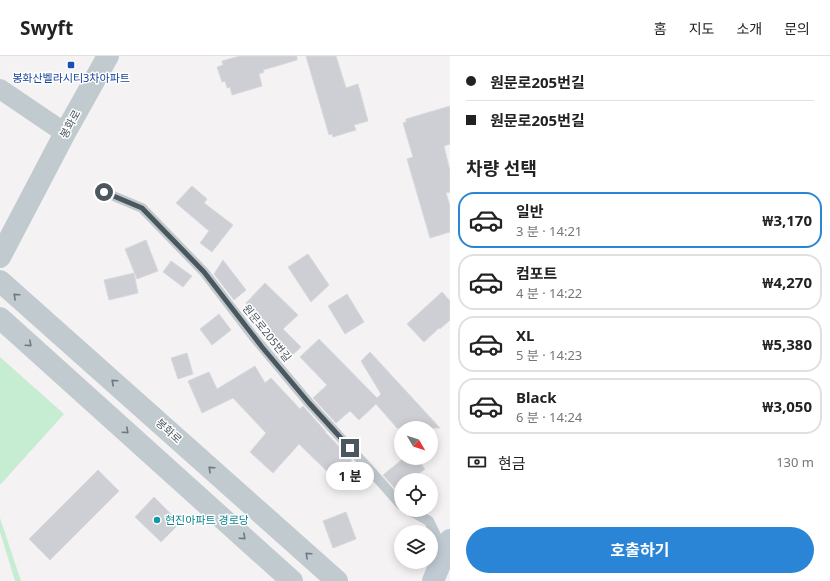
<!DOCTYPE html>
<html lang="ko">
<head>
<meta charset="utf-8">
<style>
  :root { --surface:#fff; --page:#f6f6f6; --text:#222; --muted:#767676; --line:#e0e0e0; --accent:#2a85d6 }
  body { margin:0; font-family:"Noto Sans","Noto Sans KR",sans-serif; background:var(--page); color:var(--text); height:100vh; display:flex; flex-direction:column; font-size:15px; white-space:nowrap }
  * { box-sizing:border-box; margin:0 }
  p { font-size:13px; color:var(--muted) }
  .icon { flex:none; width:22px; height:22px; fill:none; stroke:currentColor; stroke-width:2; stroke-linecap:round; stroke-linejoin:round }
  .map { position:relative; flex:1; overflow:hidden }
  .sheet { display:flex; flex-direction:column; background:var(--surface); width:380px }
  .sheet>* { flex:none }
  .banner { display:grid; align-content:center; height:88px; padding:0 16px; background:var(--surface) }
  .needle { width:26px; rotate:129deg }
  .tools { position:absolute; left:394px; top:365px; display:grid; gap:8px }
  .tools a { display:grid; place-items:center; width:44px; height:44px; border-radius:50%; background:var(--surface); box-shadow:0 2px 10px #0003; font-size:20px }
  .end { position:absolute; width:18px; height:18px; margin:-9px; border:5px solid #4b575e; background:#fff; box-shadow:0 0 0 2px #fff }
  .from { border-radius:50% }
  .bubble { position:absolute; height:28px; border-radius:14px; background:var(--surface); box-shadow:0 2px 10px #0003; font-size:13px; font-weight:700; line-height:28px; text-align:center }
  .banner b { display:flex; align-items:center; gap:14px; height:38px; font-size:15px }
  .banner b+b { border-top:1px solid var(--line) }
  .banner i { width:10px; height:10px; background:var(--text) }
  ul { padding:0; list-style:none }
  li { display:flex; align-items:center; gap:12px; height:56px; margin:0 8px 6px; padding:0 8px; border:2px solid var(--line); border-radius:16px }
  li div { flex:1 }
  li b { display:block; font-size:15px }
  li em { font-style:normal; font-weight:700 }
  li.current { border-color:var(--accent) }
  li>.icon { width:36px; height:36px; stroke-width:1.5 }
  h2 { padding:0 16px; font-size:18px; line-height:48px }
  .pay { display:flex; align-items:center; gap:10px; height:44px; padding:0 16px; font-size:15px }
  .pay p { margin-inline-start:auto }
  .button { display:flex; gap:8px; margin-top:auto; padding:8px 16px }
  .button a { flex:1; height:46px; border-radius:24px; background:var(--accent); color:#fff; font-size:16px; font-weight:700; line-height:46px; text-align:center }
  header { display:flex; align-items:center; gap:24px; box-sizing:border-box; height:56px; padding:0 20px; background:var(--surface); border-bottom:1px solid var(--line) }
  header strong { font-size:19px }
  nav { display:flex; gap:22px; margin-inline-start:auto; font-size:14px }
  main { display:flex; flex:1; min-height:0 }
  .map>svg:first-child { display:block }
  .green { fill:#c6edd1 }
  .building { fill:#cdcfd4; stroke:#d7d9dd }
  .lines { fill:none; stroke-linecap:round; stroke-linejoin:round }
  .service { stroke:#c1cacf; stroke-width:10 }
  .minor { stroke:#c1cacf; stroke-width:20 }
  .tertiary { stroke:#c1cacf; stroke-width:22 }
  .secondary { stroke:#c0cad2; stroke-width:22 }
  .oneway { stroke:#6e7a80 }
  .route { stroke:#4b575e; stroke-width:5 }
  .transit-dot { fill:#1a4fb4; stroke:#fff; stroke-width:1.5 }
  .culture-dot { fill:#0f9aa8; stroke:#fff; stroke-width:1.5 }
  .labels { text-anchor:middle; stroke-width:3; stroke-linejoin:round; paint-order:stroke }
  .transit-label { font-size:11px; fill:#164399; stroke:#fff }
  .street-label { font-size:11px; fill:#4b575e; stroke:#fff }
  .culture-label { font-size:11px; fill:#0d838f; stroke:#fff; text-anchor:start }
</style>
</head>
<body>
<header>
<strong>Swyft</strong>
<nav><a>홈</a><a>지도</a><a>소개</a><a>문의</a></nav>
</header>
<main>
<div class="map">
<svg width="450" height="525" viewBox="0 0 450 525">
  <rect width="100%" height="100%" fill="#f4f2f3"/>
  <path class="green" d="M0,301L64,358L0,429Z
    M0,462L21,525H15L0,476Z"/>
  <path class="building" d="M240,0H297V4L263,14L264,16L259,18L262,30L232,39L230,31L227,32L225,25L222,26L217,11L223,9L222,5Z
    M306,0H336L346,32L358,28L368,65L354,69L356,74L333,81L332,78L329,79Z
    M450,50V88L444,90L450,115V136L446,137L450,150V176L430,182L407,103L413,101L403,67L406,66V63Z
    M192,130L207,143L204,147L233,169L212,196L200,187L209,175L176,147Z
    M146,184L158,215L137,223L125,193Z
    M308,198L329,229L311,246L288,211Z
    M223,204L246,234L234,244L214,218Z
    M171,205L192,220L183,231L163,216Z
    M134,217L138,237L109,244L104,224Z
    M265,227L298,259L283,273L301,291L287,304L262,279L270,271L246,247Z
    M442,236L450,245V264L440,273L439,272L424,286L407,268Z
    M347,238L364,266L345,278L328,250Z
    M219,258L231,274L212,289L200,273Z
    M319,283L377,342L381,338L361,305L370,296L440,372H397L376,348L359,364L350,355L336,367L313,342L327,329L300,301Z
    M187,297L193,318L178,323L171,302Z
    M255,310L265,327L271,322L300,353L303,350L326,376H325L352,404L334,422L299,388L273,417L250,396L266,377L233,342L202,357L188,325L209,316L217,333Z
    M404,402H416L425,413L411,424H401V439L383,419Z
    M98,414L119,435L50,504L29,483Z
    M154,441L180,467L161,486L135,461Z
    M346,456L356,483L333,492L323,465Z"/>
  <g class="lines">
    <path class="service" d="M104,136L142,152L204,216L253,280L309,347L370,414L401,449
      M409,454L429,465L444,496"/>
    <path class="minor" d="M0,33L65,77"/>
    <path class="tertiary" d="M0,201L65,77L108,0
      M0,225L337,525
      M0,262L292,525"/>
    <path class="secondary" d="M433,525L450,484"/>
  </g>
  <defs><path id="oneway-chevron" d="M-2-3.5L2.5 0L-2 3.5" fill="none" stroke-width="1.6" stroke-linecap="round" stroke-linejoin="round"/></defs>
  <g class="oneway">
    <use href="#oneway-chevron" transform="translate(16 240) rotate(-138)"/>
    <use href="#oneway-chevron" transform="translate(29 288) rotate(42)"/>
    <use href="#oneway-chevron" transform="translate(114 326) rotate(-138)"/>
    <use href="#oneway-chevron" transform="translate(126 375) rotate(42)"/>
    <use href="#oneway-chevron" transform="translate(211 413) rotate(-138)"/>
    <use href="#oneway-chevron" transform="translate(243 481) rotate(42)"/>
    <use href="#oneway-chevron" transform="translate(308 499) rotate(-138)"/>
  </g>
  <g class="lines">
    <path class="route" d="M104,136L142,152L204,216L262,291L309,347L350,392"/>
  </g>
  <rect class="transit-dot" x="67" y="5" width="8" height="8" rx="2"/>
  <circle class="culture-dot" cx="157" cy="464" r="4"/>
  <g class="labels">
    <g class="transit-label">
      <text x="71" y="26">봉화산벨라시티3차아파트</text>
    </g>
    <g class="street-label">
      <text transform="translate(70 68) rotate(-61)" y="4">봉화로</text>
      <text transform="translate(267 277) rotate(51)" y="4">원문로205번길</text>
      <text transform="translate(169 375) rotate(42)" y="4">봉화로</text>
    </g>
    <g class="culture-label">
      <text x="165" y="468">현진아파트 경로당</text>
    </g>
  </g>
</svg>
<div class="tools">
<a><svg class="needle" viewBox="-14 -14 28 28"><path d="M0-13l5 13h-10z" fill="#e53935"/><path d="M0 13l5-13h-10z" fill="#767676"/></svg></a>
<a><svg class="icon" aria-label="locate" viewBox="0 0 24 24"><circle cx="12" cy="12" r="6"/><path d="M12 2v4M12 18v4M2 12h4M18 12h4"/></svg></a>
<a><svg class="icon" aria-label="layers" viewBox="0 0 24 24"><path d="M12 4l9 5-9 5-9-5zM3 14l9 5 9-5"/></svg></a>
</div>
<i class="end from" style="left:104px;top:136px"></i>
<i class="end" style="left:350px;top:392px"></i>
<div class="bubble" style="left:326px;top:406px;width:48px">1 분</div>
</div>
<section class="sheet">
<div class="banner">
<b><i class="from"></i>원문로205번길</b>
<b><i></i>원문로205번길</b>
</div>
<h2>차량 선택</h2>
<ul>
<li class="current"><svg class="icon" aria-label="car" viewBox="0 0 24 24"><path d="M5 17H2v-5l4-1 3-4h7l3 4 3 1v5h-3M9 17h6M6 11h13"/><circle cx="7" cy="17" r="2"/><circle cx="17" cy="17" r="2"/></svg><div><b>일반</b><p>3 분 · 14:21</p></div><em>₩3,170</em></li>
<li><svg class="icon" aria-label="car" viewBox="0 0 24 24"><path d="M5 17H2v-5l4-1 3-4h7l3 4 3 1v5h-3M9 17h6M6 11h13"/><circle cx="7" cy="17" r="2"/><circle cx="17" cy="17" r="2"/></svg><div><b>컴포트</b><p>4 분 · 14:22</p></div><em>₩4,270</em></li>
<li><svg class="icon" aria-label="car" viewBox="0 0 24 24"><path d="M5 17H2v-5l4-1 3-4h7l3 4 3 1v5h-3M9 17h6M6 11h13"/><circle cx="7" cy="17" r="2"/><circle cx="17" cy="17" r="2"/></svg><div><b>XL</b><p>5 분 · 14:23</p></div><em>₩5,380</em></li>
<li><svg class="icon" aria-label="car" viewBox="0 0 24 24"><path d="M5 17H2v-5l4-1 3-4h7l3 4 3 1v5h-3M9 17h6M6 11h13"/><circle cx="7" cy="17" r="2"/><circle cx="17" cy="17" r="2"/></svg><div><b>Black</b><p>6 분 · 14:24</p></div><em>₩3,050</em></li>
</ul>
<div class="pay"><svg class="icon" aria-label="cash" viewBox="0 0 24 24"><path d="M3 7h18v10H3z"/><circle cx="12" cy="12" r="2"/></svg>현금<p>130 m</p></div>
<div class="button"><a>호출하기</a></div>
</section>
</main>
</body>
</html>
